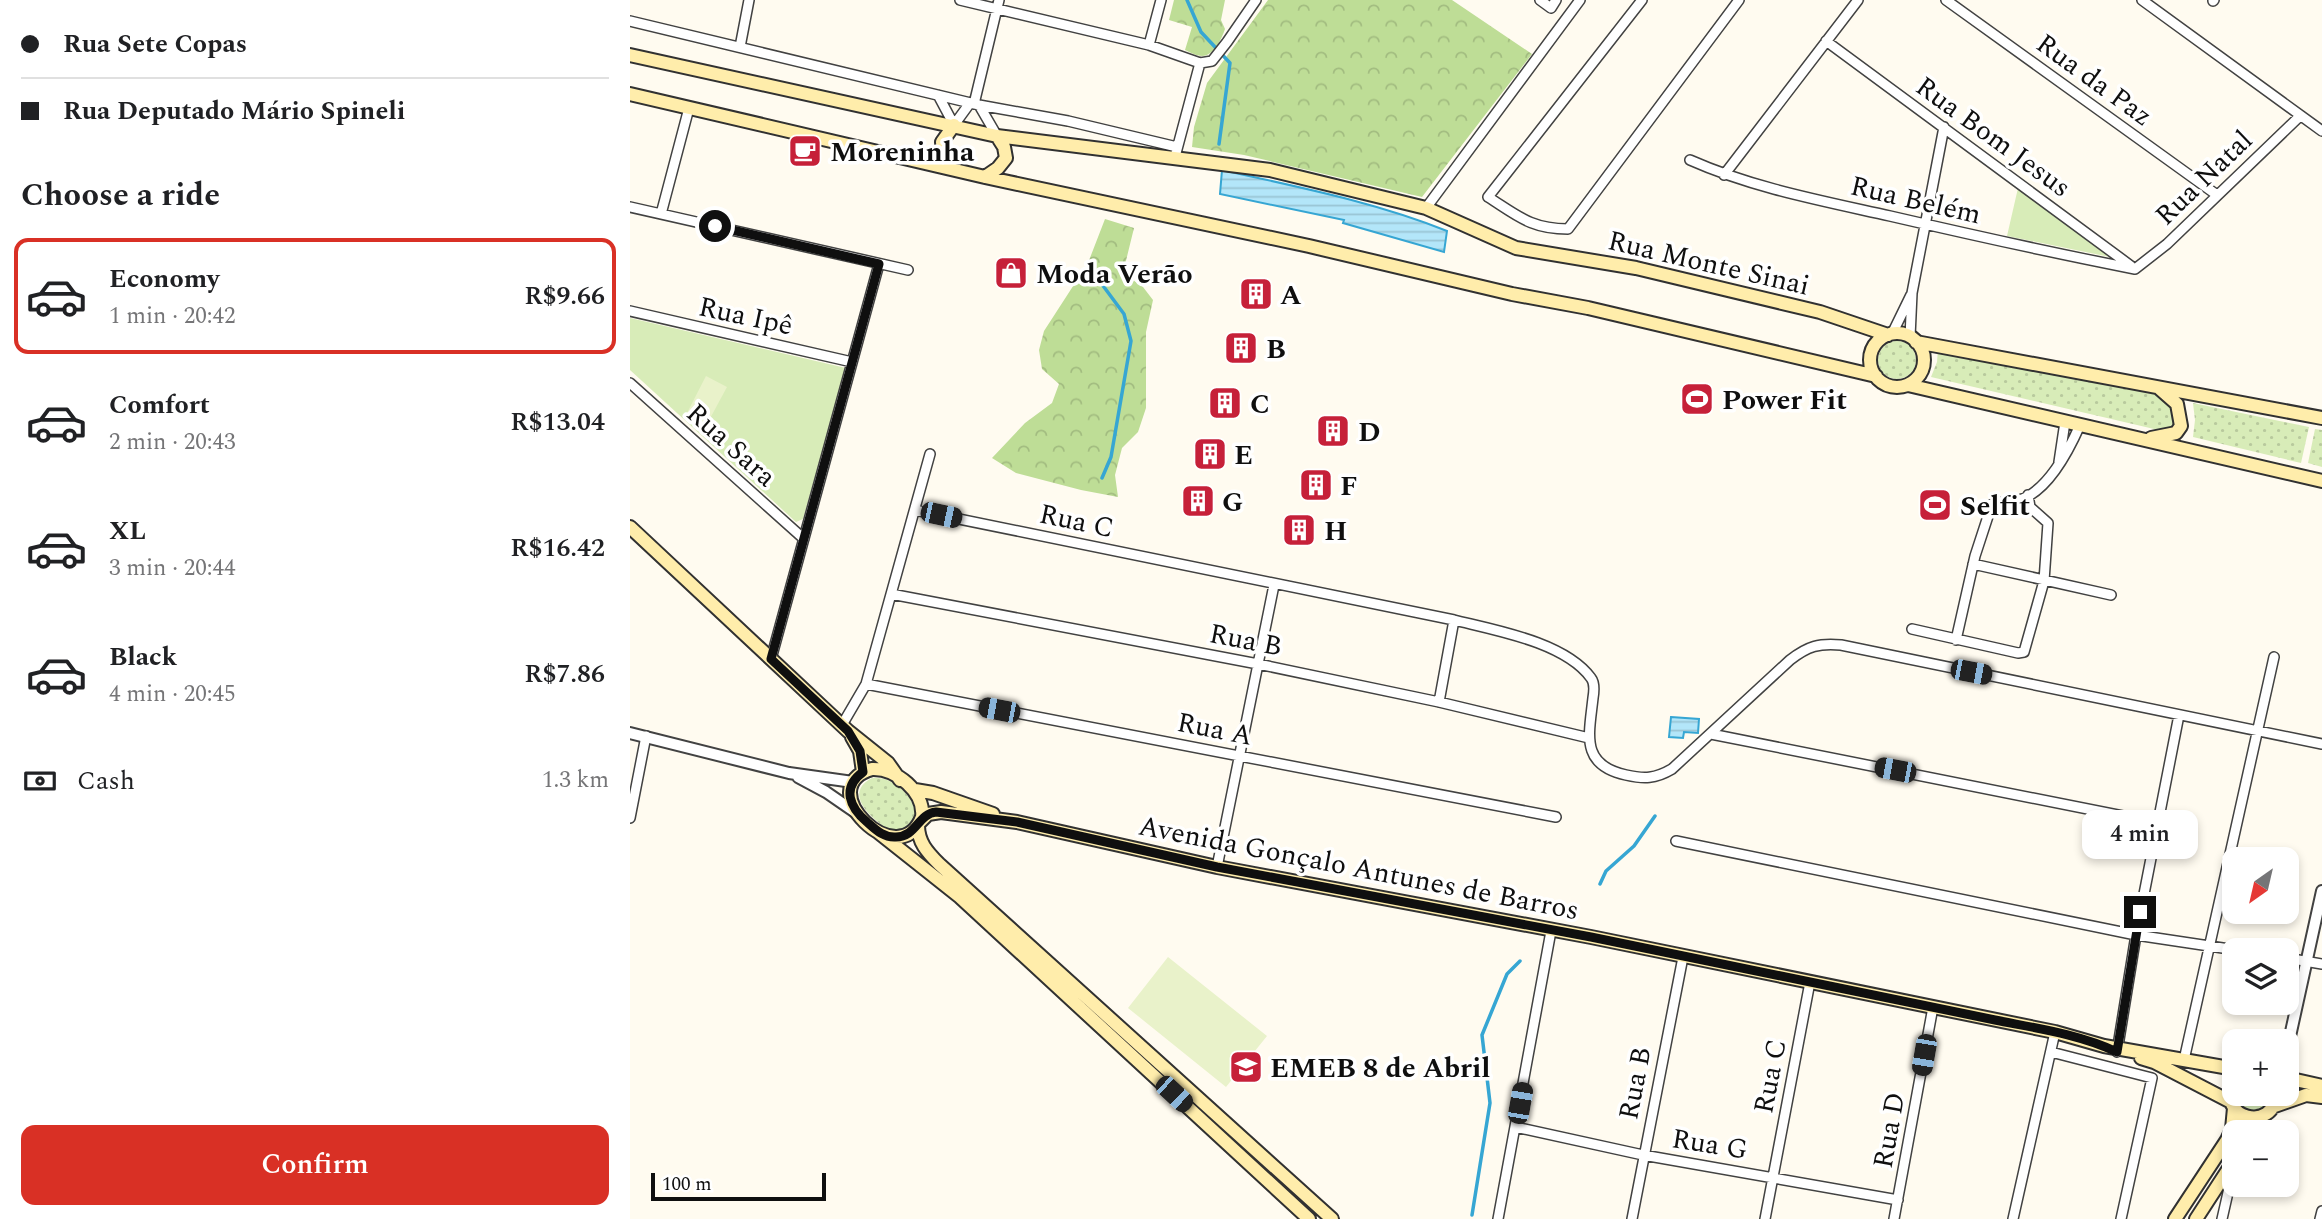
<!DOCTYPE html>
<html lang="en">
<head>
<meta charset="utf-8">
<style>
  :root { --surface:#fff; --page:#f6f6f6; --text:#202124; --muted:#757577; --line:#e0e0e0; --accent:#d93025 }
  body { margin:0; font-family:Spectral,serif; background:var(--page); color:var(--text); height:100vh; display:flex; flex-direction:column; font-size:26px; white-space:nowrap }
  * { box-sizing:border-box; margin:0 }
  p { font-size:23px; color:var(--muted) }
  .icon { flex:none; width:38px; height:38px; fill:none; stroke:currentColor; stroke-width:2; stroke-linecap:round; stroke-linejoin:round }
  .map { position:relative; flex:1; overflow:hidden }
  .details { display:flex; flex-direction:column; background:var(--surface); width:630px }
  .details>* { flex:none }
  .guide { display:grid; align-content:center; height:154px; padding:0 21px; background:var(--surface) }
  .needle { width:46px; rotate:214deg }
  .fabs { position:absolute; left:1592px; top:847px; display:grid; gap:14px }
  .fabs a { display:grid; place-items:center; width:77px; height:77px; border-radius:14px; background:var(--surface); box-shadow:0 4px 10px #0003; font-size:35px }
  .scale { position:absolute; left:21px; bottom:18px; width:175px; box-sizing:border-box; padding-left:7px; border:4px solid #0f0f0f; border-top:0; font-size:19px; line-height:24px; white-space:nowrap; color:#0f0f0f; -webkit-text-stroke:5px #fff; paint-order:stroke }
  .end { position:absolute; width:32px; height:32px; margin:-16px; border:9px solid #0f0f0f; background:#fff; box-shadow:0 0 0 4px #fff }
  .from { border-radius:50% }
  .bubble { position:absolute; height:49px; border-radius:14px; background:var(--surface); box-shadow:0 4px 10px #0003; font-size:23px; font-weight:600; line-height:49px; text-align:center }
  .car { position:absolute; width:21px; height:42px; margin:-21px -10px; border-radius:9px; box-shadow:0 0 5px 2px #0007; background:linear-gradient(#222 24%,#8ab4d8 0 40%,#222 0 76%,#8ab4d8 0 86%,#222 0) }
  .guide b { display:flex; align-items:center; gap:24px; height:66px; font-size:26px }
  .guide b+b { border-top:2px solid var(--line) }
  .guide i { width:18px; height:18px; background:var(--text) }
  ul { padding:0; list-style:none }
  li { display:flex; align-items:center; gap:21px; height:116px; margin:0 14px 10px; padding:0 7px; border:4px solid transparent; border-radius:14px }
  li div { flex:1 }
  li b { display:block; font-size:26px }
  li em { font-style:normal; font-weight:600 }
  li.active { border-color:var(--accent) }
  li>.icon { width:63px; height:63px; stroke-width:1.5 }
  h2 { padding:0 21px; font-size:32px; line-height:84px }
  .pay { display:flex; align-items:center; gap:18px; height:77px; padding:0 21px; font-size:26px }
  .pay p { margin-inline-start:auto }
  .button { display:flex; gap:14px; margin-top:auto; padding:14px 21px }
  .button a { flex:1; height:80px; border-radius:14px; background:var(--accent); color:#fff; font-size:28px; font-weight:600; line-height:80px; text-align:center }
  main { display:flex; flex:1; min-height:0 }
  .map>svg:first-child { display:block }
  .grass { fill:url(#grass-dots) }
  .forest { fill:url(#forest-crowns) }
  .park { fill:#d8ecb8 }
  .pitch { fill:#e9f2ca }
  .water { fill:url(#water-rules); stroke:#36a6d3; stroke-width:2 }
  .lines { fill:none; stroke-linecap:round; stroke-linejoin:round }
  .stream { stroke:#36a6d3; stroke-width:3.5 }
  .minor-casing { stroke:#424242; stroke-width:12 }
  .tertiary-casing { stroke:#424242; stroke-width:14 }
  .secondary-casing { stroke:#313131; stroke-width:16 }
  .minor { stroke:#fff; stroke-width:9 }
  .tertiary { stroke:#fff; stroke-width:10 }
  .secondary { stroke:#ffedab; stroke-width:12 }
  .route { stroke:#0f0f0f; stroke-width:9 }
  .labels { text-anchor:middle; stroke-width:7; stroke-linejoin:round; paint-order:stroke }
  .street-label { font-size:28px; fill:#0f0f0f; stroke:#fff }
  .poi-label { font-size:28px; font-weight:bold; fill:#0f0f0f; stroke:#fff; text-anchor:start }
</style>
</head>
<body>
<main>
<section class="details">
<div class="guide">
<b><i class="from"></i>Rua Sete Copas</b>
<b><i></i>Rua Deputado Mário Spineli</b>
</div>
<h2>Choose a ride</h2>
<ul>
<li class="active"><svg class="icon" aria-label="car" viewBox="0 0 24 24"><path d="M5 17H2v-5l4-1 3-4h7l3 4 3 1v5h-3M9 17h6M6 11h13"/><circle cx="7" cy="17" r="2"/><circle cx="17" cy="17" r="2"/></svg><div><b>Economy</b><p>1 min · 20:42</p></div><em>R$9.66</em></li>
<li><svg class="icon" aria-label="car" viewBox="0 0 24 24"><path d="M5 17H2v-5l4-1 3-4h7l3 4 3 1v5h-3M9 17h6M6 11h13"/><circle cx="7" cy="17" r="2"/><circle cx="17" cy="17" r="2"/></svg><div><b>Comfort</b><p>2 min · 20:43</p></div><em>R$13.04</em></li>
<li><svg class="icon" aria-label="car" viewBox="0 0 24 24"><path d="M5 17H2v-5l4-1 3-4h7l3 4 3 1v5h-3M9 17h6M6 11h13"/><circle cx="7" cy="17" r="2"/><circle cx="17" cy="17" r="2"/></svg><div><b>XL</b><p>3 min · 20:44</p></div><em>R$16.42</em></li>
<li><svg class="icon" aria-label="car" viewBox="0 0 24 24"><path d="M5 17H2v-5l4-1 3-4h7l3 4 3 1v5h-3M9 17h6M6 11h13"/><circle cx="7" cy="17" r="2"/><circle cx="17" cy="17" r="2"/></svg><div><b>Black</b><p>4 min · 20:45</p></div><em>R$7.86</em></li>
</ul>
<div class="pay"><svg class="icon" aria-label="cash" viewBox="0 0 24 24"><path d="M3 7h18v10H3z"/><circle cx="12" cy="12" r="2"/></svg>Cash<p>1.3 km</p></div>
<div class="button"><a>Confirm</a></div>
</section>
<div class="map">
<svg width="1692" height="1219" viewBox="0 0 1692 1219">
  <defs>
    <pattern id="grass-dots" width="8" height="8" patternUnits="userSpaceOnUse" patternTransform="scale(1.75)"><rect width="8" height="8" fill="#d8ecb8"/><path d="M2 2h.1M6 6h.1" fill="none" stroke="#b8c99d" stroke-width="1.8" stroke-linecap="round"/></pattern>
    <pattern id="forest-crowns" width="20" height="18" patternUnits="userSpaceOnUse" patternTransform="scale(1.75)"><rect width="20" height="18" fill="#bedd96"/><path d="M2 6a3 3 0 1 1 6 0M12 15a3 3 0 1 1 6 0" fill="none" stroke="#a2bc80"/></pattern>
    <pattern id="water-rules" width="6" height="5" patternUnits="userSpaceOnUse" patternTransform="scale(1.75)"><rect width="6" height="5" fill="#b3e6f9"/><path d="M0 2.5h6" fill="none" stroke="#99c4d4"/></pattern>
  </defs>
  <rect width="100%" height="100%" fill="#fffbf0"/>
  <path class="grass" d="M1248 360a19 19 0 1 1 38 0a19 19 0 1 1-38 0Z
    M1308,349L1533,396L1546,416L1544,424L1537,432L1301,377L1307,362Z
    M1563,403L1679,427L1671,463L1563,437L1565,420Z
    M1685,429L1692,430V467L1678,463Z
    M242,778C263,776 283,795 286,815L279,827C274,828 268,831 263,831C257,830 253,826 248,822C234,811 217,791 242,778Z
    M1605,1094H1639V1096C1637,1109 1629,1112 1616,1111L1607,1102Z"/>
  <path class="forest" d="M544,0H595L591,20L595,29C592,38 584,56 572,56C567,56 559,52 555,50L562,27L539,20Z
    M638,0H822L902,54L792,197L614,155L562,147L564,127L577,83Z
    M475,219L504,228L493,273L513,287L523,300L516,332V408L508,432L492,448L485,475L488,497L451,490L386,473L362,458L395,423L422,403L429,384L412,369L409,350L414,331L458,263Z"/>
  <path class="park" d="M1388,188L1485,258L1377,236Z
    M0,318L216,368L173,519L166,522L0,370Z"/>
  <path class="pitch" d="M76,376L97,387L77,424L57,413Z
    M538,957L637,1036L596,1087L498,1008Z"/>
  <path class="water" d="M592,170C668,187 745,202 817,231L814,252L713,223L714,220L590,194Z
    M1041,717L1069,719L1068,733L1054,732L1053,738L1039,737Z"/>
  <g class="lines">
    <path class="stream" d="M557,0L571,32L600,63L589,144
      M471,283L494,314L501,341L481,457L472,478
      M970,884L976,871L1004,846L1025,816
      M842,1215L860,1103L852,1035L877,974L890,961"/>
    <defs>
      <path id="minor" d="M330,0L519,45L570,63
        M910,0L921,8L926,0
        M1012,0L858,197C888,216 901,229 938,229L1109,0
        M1316,0L1587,195
        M1512,0L1692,131
        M1583,1L1584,0
        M0,21L349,105L438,121L547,147
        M1196,41L1501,266
        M519,45L531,0
        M110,47L119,0
        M570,63L582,61L597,42L626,0
        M308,95L324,125L340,103
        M344,104L369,0
        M349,105L367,136
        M546,153L570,63
        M1060,160C1123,188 1193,201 1260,216C1342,235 1423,253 1505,269
        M1094,175L1228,0
        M0,207L278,270
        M796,208L950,0
        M31,214L59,108
        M1505,269L1537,244L1670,116
        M0,311L222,362
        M1262,334L1281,295
        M1280,337L1282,293L1314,127
        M0,383L174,539
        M1429,462L1435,422
        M285,510L824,620C864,630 935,642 961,678C965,683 964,692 963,698C959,735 950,765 996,775C1014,779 1025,779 1042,769L1160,660C1178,646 1189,643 1211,645L1692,744
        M1343,564L1481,595
        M261,594L628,664L809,702L959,738
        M1282,629L1388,653L1394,652L1414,581L1418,523L1400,507L1398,495
        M1326,640L1345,556L1362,504C1371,502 1381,502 1389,500C1417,492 1439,450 1450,425
        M141,659L249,264
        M236,684L926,817
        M809,702L824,620
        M212,725L236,684L300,454
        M1081,734L1528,823
        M0,818L16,736
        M1046,841L1506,935L1606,950
        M587,867L644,585
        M1657,958L1692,964
        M1421,1052L1522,1078L1491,1219
        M1487,1052L1506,935L1549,715
        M1554,1060L1644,657
        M885,1127L1013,1155L1268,1200
        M868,1219L921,931
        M1002,1219L1053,957
        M1135,1219L1180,982
        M1264,1219L1303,1007
        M1383,1219L1425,1032
        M1592,1219L1604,1166
        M1690,1219L1692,1211"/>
      <path id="tertiary" d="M0,733L159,773L223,782
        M168,777L196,792L225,812
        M1657,1050L1692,891"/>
      <path id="secondary" d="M0,55L367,136L640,170L796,208L886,248L1006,268L1190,312L1258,335
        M0,94L355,177L679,246L882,294L958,308L1246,376
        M318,168L313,155L312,142L324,125
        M355,177L368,168L376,158L374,147L367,136
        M1240 360a27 27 0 1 1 54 0a27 27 0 1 1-54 0Z
        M1286,342L1692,418
        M1278,385L1692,481
        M1521,438L1546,433L1551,426L1547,404L1530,389
        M0,527L218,731L258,763L270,780
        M222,737L230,751L233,772
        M242,769C266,768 295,792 292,817C269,876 179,787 242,769Z
        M285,790L303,793L363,814
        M290,822L298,814L311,812L387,822L587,867L961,937L1425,1032L1474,1046L1605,1069
        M288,825C288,842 297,852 309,864L702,1219
        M248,832L330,897L679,1219
        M1511,1058L1524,1062L1601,1102
        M1657,1078L1692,1086
        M1605,1082C1584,1119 1645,1133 1646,1094
        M1642,1107L1676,1095L1692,1097
        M1545,1219L1597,1140L1602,1129L1604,1108
        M1566,1219L1605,1159"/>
    </defs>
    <use href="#minor" class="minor-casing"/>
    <use href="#tertiary" class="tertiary-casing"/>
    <use href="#secondary" class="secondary-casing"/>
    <use href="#minor" class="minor"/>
    <use href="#tertiary" class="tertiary"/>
    <use href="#secondary" class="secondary"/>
  </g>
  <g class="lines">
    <path class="route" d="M85,226L249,264L141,659L218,731L230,751L233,772C211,788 220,808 237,822C246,830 254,838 266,837C286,837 288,814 306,812L387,822L587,867L961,937L1365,1020C1405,1028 1449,1034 1487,1052L1510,912"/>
  </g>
  <defs>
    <symbol id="cafe-square" viewBox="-11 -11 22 22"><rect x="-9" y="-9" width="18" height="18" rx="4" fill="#c62039" stroke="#fff"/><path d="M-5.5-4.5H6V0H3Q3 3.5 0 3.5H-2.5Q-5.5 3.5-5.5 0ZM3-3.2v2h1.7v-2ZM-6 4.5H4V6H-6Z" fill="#fff"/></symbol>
    <symbol id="shop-square" viewBox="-11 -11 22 22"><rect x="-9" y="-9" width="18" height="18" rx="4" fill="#c62039" stroke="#fff"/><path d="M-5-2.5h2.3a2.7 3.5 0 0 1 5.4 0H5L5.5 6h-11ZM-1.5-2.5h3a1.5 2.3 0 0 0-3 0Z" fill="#fff"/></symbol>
    <symbol id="building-square" viewBox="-11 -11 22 22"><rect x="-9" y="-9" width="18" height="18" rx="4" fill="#c62039" stroke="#fff"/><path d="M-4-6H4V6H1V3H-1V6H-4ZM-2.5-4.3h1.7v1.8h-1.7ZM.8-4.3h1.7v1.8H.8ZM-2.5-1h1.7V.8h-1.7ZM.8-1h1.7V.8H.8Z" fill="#fff"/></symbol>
    <symbol id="stadium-square" viewBox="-11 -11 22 22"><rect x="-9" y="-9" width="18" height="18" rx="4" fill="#c62039" stroke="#fff"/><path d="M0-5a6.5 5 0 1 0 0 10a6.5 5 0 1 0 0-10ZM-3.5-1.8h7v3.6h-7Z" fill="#fff"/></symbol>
    <symbol id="school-square" viewBox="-11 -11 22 22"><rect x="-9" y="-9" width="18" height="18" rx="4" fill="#c62039" stroke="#fff"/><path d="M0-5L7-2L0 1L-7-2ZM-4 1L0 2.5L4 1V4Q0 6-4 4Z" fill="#fff"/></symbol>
  </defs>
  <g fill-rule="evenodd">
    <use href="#cafe-square" x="156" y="132" width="38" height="38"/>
    <use href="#shop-square" x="362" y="254" width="38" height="38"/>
    <use href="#building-square" x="607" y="275" width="38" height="38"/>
    <use href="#building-square" x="592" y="329" width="38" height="38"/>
    <use href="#stadium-square" x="1048" y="380" width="38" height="38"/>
    <use href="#building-square" x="576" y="384" width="38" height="38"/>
    <use href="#building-square" x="684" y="412" width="38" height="38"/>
    <use href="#building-square" x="561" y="435" width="38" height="38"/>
    <use href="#building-square" x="667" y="466" width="38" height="38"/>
    <use href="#building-square" x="549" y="482" width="38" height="38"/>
    <use href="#stadium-square" x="1286" y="486" width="38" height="38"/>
    <use href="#building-square" x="650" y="511" width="38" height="38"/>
    <use href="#school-square" x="597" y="1048" width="38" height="38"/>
  </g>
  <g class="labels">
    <g class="street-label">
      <text transform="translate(1465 79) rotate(36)" y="10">Rua da Paz</text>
      <text transform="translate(1364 136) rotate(36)" y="10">Rua Bom Jesus</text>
      <text transform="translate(1573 177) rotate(-44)" y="10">Rua Natal</text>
      <text transform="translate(1286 199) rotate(13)" y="10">Rua Belém</text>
      <text transform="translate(1079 262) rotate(13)" y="10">Rua Monte Sinai</text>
      <text transform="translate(116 315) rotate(12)" y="10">Rua Ipê</text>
      <text transform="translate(102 444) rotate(42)" y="10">Rua Sara</text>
      <text transform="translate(447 520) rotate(12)" y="10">Rua C</text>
      <text transform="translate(616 639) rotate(11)" y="10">Rua B</text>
      <text transform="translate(585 728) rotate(11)" y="10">Rua A</text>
      <text transform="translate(729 867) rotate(11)" y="10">Avenida Gonçalo Antunes de Barros</text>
      <text transform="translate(1139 1076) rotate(-79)" y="10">Rua C</text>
      <text transform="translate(1004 1083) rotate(-79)" y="10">Rua B</text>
      <text transform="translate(1258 1130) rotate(-80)" y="10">Rua D</text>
      <text transform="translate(1080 1143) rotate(9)" y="10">Rua G</text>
    </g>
    <g class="poi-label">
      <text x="200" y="161">Moreninha</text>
      <text x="406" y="283">Moda Verão</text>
      <text x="650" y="304">A</text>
      <text x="636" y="358">B</text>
      <text x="1092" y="409">Power Fit</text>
      <text x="620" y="413">C</text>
      <text x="728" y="441">D</text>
      <text x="604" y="464">E</text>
      <text x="710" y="495">F</text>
      <text x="592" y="511">G</text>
      <text x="1330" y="515">Selfit</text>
      <text x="694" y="540">H</text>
      <text x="640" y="1077">EMEB 8 de Abril</text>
    </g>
  </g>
</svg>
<div class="fabs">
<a><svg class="needle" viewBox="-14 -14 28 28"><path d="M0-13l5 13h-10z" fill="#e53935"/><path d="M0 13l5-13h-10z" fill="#757577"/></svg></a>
<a><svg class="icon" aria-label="layers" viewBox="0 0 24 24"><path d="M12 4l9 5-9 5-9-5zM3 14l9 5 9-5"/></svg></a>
<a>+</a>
<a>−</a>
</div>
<div class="scale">100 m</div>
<i class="end from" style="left:85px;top:226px"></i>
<i class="end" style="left:1510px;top:912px"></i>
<div class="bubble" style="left:1452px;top:810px;width:116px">4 min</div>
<i class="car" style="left:311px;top:515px;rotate:102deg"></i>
<i class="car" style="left:1341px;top:672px;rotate:101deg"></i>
<i class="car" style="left:369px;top:710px;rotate:281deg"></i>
<i class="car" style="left:1265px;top:770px;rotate:281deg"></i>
<i class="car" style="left:1294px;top:1055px;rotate:190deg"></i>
<i class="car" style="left:544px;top:1094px;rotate:133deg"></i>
<i class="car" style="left:890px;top:1103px;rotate:10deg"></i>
</div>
</main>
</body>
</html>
